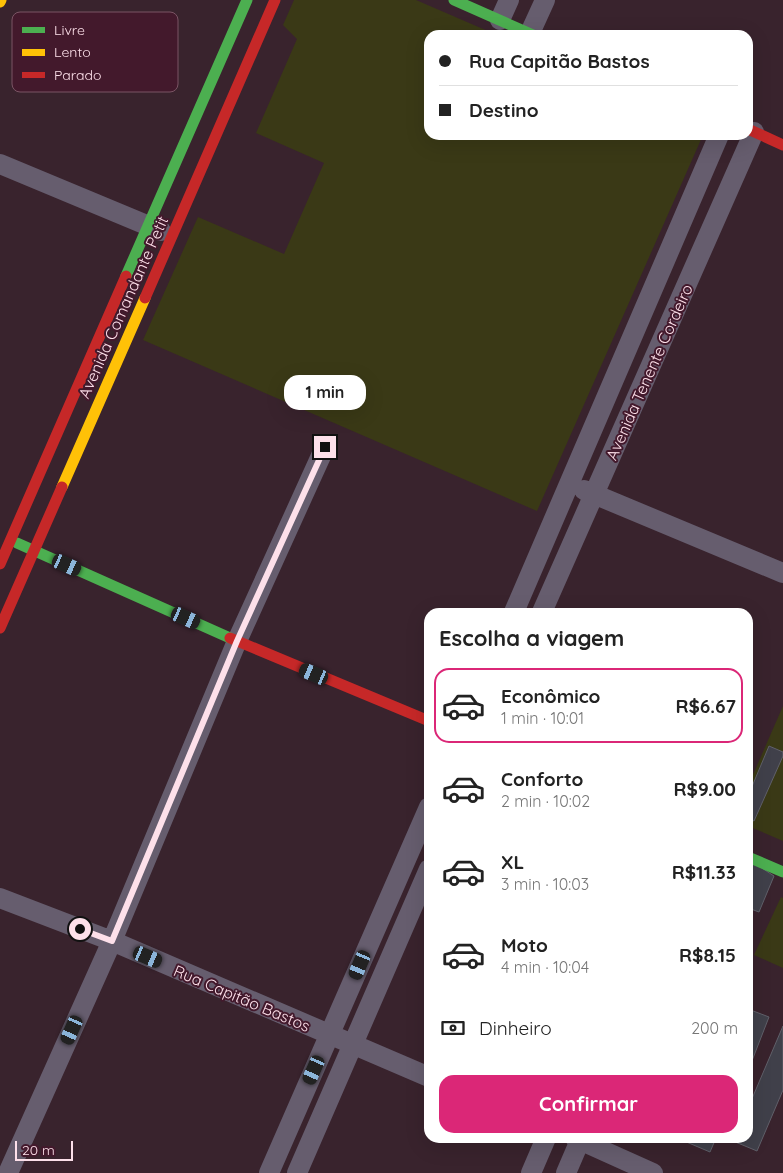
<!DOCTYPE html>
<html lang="pt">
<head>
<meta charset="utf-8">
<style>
  :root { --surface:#fff; --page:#f6f6f6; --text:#222; --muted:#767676; --line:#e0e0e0; --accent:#db2777 }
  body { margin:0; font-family:Quicksand,sans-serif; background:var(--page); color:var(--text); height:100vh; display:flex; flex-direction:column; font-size:19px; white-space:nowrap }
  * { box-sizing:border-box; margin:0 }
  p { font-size:16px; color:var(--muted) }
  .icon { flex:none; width:28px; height:28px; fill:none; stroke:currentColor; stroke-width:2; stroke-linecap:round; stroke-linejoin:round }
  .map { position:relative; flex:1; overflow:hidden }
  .sheet { position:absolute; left:424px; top:608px; width:329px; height:535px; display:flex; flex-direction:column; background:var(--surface); border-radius:15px; box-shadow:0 5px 20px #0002 }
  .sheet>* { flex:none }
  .hud { position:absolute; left:424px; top:30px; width:329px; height:110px; border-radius:15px; box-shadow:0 5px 20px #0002; display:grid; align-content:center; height:110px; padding:0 15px; background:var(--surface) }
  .scale { position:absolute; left:15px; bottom:12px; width:58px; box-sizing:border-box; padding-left:5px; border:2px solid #fde0ea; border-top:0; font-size:14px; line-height:18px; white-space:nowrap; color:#fde0ea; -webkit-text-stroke:4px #43192c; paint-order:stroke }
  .end { position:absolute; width:22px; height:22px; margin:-11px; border:6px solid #fde0ea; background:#111; box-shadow:0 0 0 2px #111 }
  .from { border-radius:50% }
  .bubble { position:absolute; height:35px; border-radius:15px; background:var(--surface); box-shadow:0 5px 20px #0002; font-size:16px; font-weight:700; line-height:35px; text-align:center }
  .car { position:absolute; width:15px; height:30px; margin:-15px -8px; border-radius:6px; box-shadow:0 0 4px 1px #0007; background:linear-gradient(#222 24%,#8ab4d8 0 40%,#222 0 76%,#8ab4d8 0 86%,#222 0) }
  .hud b { display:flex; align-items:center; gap:18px; height:48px; font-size:19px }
  .hud b+b { border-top:1px solid var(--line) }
  .hud i { width:12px; height:12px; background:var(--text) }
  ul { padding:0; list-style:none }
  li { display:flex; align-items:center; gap:15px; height:75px; margin:0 10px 8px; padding:0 5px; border:2px solid transparent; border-radius:15px }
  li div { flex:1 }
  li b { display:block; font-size:19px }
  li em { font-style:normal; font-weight:700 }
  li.current { border-color:var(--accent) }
  li>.icon { width:45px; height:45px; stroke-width:1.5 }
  h2 { padding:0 15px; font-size:22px; line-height:60px }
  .pay { display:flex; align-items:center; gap:12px; height:55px; padding:0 15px; font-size:19px }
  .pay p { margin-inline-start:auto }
  .primary-button { display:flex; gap:10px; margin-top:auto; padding:10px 15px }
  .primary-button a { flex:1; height:58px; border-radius:15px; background:var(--accent); color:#fff; font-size:20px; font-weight:700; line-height:58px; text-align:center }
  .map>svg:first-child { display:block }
  .green { fill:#3a3916 }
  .building { fill:#40404a; stroke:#60606a }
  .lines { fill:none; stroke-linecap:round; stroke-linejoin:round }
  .street { stroke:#665d6e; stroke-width:20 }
  .fast { stroke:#4caf50; stroke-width:11 }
  .slow { stroke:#ffc107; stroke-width:11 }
  .jam { stroke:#c62828; stroke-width:11 }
  .route { stroke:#fde0ea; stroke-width:6 }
  .labels { text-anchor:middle; stroke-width:4; stroke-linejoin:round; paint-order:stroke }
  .street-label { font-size:16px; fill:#fde0ea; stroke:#43192c }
  .key { fill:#43192c; stroke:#7b5565; stroke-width:1 }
  .key-label { font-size:14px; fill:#fde0ea }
</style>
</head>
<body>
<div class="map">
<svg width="783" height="1173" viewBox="0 0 783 1173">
  <rect width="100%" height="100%" fill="#39232d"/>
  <path class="green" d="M294,0H416L497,35H429V135H703L537,511L143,340L198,217L284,254L324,163L256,133L297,39L283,25Z
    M783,706V841L748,826V786Z
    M781,897L783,898V968L754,955Z"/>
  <path class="building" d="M769,746L783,752V756L754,821L748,818V796Z
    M748,859L774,876L759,912L748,908Z
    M748,1009L769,1017L748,1071Z
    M783,1026V1090L757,1151L733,1141L735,1138H748V1108Z
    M677,1138H716L710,1152Z"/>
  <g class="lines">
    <path class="street" d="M500,20L509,0
      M530,33L545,0
      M0,164L161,231
      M584,490L783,573
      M514,612L719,135
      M542,612L754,132
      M0,898L112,941L429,1077
      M575,1138L653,1173
      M8,1173L112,941L237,641L325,447
      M269,1173L429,807
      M297,1173L429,869
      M531,1173L546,1138
      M566,1173L581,1138"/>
    <path class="fast" d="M454,0L533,35
      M126,276L247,0
      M17,543L230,638
      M748,857L783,872"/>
    <path class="slow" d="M0,2L1,0
      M62,487L145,298"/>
    <path class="jam" d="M748,129L783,145
      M145,298L275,0
      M0,564L126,276
      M0,628L62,487
      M230,638L429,721"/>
  </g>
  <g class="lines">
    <path class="route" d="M80,929L112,941L237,641L325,447"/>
  </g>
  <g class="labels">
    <g class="street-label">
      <text transform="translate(123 307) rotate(-66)" y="6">Avenida Comandante Petit</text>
      <text transform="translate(649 372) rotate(-66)" y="6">Avenida Tenente Cordeiro</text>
      <text transform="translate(242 998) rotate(23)" y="6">Rua Capitão Bastos</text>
    </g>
  </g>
  <rect x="12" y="12" width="166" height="80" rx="8" class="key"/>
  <rect x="22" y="27" width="23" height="6" fill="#4caf50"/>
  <rect x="22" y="49" width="23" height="7" fill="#ffc107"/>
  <rect x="22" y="72" width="23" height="6" fill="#c62828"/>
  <g class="key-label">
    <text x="54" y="35">Livre</text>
    <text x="54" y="57">Lento</text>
    <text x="54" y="80">Parado</text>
  </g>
</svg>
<div class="scale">20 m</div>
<i class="end from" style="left:80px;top:929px"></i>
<i class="end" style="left:325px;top:447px"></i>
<div class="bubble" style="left:284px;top:375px;width:82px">1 min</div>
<i class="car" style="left:67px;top:565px;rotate:114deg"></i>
<i class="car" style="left:186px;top:618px;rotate:114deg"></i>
<i class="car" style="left:314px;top:674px;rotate:293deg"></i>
<i class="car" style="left:148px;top:957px;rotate:113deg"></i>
<i class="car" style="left:360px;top:965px;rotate:203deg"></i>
<i class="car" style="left:72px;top:1030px;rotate:204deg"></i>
<i class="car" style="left:314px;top:1070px;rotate:204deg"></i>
<div class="hud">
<b><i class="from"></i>Rua Capitão Bastos</b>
<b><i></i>Destino</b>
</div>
<section class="sheet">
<h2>Escolha a viagem</h2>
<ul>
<li class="current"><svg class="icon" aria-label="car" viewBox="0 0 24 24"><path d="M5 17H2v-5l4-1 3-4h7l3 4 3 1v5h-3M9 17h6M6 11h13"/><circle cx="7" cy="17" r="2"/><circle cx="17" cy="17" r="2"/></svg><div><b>Econômico</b><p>1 min · 10:01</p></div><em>R$6.67</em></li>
<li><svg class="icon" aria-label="car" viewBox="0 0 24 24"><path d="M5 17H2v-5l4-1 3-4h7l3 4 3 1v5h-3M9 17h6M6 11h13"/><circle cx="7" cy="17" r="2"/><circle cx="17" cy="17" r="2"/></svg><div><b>Conforto</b><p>2 min · 10:02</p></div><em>R$9.00</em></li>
<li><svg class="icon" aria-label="car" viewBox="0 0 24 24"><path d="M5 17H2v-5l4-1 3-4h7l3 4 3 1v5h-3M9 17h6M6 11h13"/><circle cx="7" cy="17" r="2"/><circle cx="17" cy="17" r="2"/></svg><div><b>XL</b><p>3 min · 10:03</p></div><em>R$11.33</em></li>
<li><svg class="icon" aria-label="car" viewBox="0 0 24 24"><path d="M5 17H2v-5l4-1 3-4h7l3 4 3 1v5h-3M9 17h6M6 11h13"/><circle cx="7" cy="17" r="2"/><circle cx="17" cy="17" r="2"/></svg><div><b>Moto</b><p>4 min · 10:04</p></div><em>R$8.15</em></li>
</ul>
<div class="pay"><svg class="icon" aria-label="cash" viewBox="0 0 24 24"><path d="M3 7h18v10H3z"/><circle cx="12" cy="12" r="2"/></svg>Dinheiro<p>200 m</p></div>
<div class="primary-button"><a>Confirmar</a></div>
</section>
</div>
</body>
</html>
